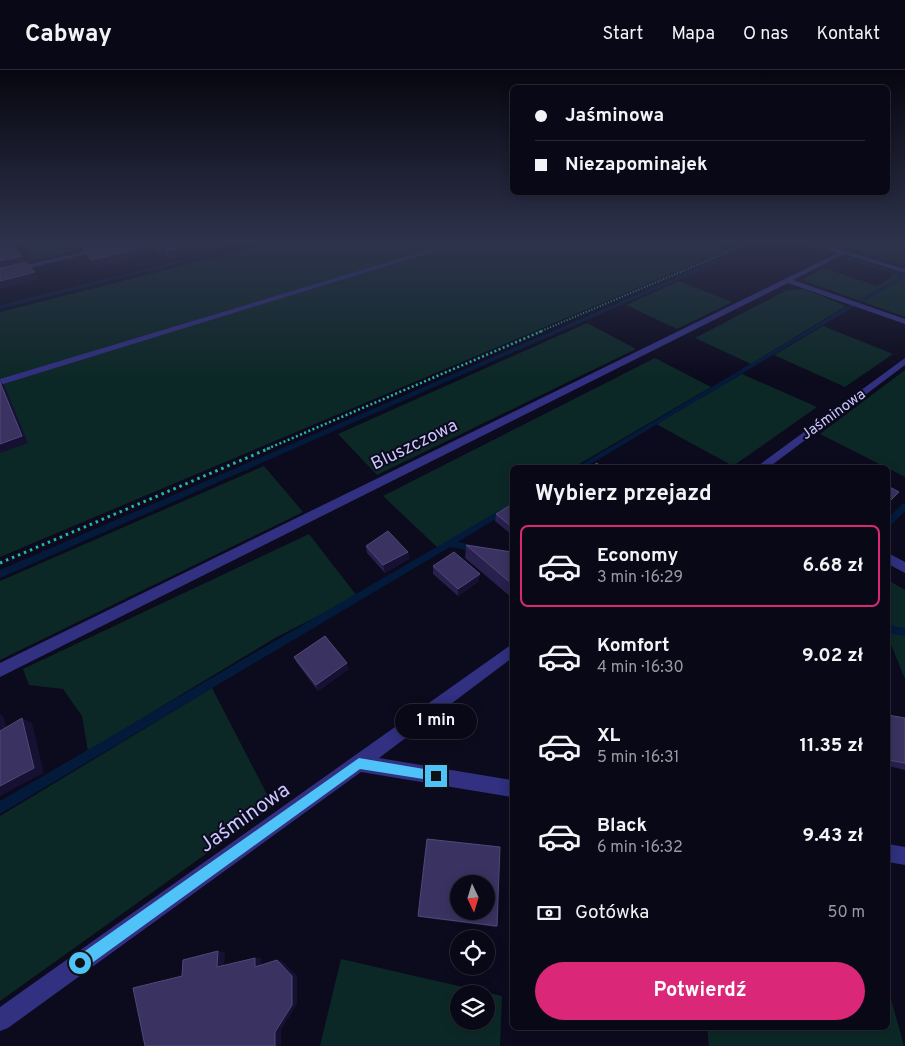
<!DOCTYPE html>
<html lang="pl">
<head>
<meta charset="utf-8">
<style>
  :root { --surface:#090816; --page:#171623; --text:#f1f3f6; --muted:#999aa1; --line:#292935; --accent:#db2777 }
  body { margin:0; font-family:Overpass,sans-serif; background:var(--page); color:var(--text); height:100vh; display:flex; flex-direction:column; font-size:19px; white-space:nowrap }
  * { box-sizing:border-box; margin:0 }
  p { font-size:16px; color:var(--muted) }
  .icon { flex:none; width:28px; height:28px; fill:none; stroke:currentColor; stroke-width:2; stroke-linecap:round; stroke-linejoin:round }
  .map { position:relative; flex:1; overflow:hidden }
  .side { position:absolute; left:510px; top:395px; width:380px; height:565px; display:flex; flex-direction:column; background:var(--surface); border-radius:8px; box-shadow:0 2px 12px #0003,0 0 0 1px var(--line) }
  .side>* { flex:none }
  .hud { position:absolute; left:510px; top:15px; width:380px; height:110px; border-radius:8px; box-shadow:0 2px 12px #0003,0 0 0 1px var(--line); display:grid; align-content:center; height:110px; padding:0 25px; background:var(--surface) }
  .needle { width:32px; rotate:176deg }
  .controls { position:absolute; left:450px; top:805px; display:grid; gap:10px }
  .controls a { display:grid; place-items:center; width:45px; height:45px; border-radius:50%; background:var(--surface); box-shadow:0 2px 12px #0003,0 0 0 1px var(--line); font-size:25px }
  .end { position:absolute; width:22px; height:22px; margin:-11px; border:6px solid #4fc3f7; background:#111; box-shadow:0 0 0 2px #111 }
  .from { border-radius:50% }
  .bubble { position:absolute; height:35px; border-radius:18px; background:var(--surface); box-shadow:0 2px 12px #0003,0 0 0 1px var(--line); font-size:16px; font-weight:700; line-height:35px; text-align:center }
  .hud b { display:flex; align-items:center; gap:18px; height:48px; font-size:19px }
  .hud b+b { border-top:1px solid var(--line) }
  .hud i { width:12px; height:12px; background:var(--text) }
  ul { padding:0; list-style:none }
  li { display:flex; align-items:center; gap:15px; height:82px; margin:0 10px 8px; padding:0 15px; border:2px solid transparent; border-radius:8px }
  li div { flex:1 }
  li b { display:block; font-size:19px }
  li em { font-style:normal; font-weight:700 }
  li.current { border-color:var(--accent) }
  li>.icon { width:45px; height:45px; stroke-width:1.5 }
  h2 { padding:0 25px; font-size:22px; line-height:60px }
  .pay { display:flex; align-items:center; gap:12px; height:55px; padding:0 25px; font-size:19px }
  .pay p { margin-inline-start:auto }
  .button { display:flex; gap:10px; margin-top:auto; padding:10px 25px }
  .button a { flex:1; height:58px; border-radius:30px; background:var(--accent); color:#fff; font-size:20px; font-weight:700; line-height:58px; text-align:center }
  header { display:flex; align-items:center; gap:30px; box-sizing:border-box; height:70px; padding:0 25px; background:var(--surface); border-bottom:1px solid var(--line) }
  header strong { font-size:24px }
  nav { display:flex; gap:28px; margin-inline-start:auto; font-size:18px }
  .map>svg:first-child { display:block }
  .green { fill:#0c2826; fill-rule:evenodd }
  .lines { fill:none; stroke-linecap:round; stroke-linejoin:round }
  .stream { fill:#041a3b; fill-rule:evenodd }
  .path-far2 { stroke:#22b7a9; stroke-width:2; stroke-dasharray:1 2; stroke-linecap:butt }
  .path-far1 { stroke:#22b7a9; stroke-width:2.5; stroke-dasharray:2 2.5; stroke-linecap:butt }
  .path { stroke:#22b7a9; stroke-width:3; stroke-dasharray:2.5 4; stroke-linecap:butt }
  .minor { fill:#313081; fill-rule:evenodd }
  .wall { fill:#28204d }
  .shaded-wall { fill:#161032 }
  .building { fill:#3a3260; stroke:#504979; fill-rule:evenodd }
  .route { fill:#4fc3f7 }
  .labels { text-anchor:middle; stroke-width:4; stroke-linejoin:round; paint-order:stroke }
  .far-street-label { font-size:15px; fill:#cbc6ff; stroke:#0c0a1d }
  .street-label { font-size:18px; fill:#cbc6ff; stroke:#0c0a1d }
  .near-street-label { font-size:21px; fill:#cbc6ff; stroke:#0c0a1d }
</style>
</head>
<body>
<header>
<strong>Cabway</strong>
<nav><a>Start</a><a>Mapa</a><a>O nas</a><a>Kontakt</a></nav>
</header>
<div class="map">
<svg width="905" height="976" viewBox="0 0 905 976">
  <rect width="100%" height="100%" fill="#0c0a1d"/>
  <path class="green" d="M23,172H65L73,181L36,190Z
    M276,172H728L718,176L727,180L0,487V242Z
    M831,172H905V194L900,193Z
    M824,198L877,216L891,208L893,204L905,208V247L802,210Z
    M679,211L732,232L677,259L626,235Z
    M804,219L846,236L751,294L695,268L787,220Z
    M587,253L636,279L377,405L338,364Z
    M823,256L893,284L845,317L774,285Z
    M655,288L711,317L574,397L512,398V434L438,478L383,426Z
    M905,300V407L820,364Z
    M742,304L817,337L733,396L656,354Z
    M264,396L303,442L0,590V511Z
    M309,464L357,526L275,568L88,681L82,646L63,619L29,615L23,599Z
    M888,510L905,520V609L888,567Z
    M212,618L273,736L0,931V746Z
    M341,889L502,926L500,976H320ZM459,924H486V951H459Z
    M888,918L904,976H709L707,958H888Z"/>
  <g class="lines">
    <path class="stream" d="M255,172H261L0,239V235Z
      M793,172H799L832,183L828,184Z
      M823,172H829L905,195V197Z
      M841,186L905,204V208L863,232H859V230L901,206L841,188Z
      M717,190L721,191L0,508V500Z
      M850,235L855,236L584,398H575Z
      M512,433V439L458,472L481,477L482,479L481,481L478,482L450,477L0,744V731Z
      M905,433V441L891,455L888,456V448L902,434Z
      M888,555L905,558V566L888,563Z"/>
    <path class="path-far2" d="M539,262L751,172"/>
    <path class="path-far1" d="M267,379L542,261"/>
    <path class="path" d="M0,493L270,378"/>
    <path class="minor" d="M126,172H136L0,205V201Z
      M455,172H464L0,315V309Z
      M807,172H816L905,199V203L844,184L793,210L905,249V254L788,213L0,607V593L838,183Z
      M905,288V295L768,398H755Z
      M888,483L905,492V503L888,494Z
      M512,574V588L379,688L512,710V727L361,702L8,958L0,961V937Z
      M888,774L905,777V795L888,792Z"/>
  </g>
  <path class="wall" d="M75,172H236L171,188L167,186L162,187L156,182L96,197L87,186L83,180H82Z
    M872,172H905V182Z
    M512,434V465L495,451L496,444Z
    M466,475L512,482V528L465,488Z
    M366,476L408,482L409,489L385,503L367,483Z
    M433,496L479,511L458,526L433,504Z
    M294,587L349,599L318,621L297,593Z
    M888,645L905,648V700L888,696Z
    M418,846L497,856L496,857L419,847Z"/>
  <path class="shaded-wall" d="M82,172H119L82,180L78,173Z
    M204,172H236L171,188L167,181Z
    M153,175L156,182L96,197L92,190Z
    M164,178L167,186L162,187L158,180Z
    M22,186L26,193L0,199V191Z
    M35,202L39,210L0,219V211Z
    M0,311L5,317L28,373L0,383Z
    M408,482L409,489L385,503L383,495Z
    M480,504L479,511L458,526V519Z
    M347,593L349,599L318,621L316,615Z
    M0,644L4,647L8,667L0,663Z
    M22,648L32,653L44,703L0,726V716Z
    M218,881L225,882L224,897H217Z
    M255,888H261V897H255Z
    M277,890L282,891L297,906V934L281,960V976H275Z"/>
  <path class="building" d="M0,172H10L22,186L0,191Z
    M110,172H204L167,181L164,178L158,180L153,175L92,190L83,178Z
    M896,172H905V174Z
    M27,192L35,202L0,211V198Z
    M0,312L22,366L0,374Z
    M597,393L601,398H589Z
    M888,416L899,422L888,433Z
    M512,434V457L496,444Z
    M388,461L408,482L383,495L366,476Z
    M466,475L512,482V514Z
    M454,482L480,504L458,519L433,496Z
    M325,566L347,593L316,615L294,587Z
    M888,645L905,648V693L888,690Z
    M22,648L34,698L0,716V661Z
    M427,769L500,777L497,856L418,846ZM459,814H486V841H459Z
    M218,881L217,897L255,888V897L277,890L292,906V935L275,962V976H145L133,918L182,906L183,890Z"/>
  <linearGradient id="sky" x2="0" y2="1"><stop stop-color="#070610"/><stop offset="0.56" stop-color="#2e334c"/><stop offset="1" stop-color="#2e334c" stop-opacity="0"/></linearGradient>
  <rect width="905" height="308" fill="url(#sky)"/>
  <path class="route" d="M359,688L436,701L441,706L436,711L360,699L85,898L80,900L75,898L73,893L75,888Z"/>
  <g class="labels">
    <g class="far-street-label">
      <text transform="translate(833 344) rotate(-36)" y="5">Jaśminowa</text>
    </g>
    <g class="street-label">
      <text transform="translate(414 374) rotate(-26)" y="6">Bluszczowa</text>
    </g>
    <g class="near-street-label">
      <text transform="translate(244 747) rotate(-35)" y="7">Jaśminowa</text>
    </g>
  </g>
</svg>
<div class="controls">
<a><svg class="needle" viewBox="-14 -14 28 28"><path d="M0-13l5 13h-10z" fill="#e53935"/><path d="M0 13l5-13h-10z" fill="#999aa1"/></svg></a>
<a><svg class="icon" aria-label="locate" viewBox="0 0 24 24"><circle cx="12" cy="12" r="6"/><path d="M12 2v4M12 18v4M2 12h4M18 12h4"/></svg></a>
<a><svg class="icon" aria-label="layers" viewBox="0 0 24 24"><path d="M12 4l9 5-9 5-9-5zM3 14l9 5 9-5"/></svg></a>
</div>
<i class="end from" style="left:80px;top:893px"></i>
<i class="end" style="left:436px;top:706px"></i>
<div class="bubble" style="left:395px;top:634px;width:82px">1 min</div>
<div class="hud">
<b><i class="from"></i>Jaśminowa</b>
<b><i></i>Niezapominajek</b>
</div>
<section class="side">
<h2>Wybierz przejazd</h2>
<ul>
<li class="current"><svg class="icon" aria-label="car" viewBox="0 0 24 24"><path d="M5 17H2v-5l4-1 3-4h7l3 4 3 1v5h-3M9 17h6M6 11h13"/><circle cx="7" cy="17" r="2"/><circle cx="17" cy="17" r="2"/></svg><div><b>Economy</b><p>3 min · 16:29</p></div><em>6.68 zł</em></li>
<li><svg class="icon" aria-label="car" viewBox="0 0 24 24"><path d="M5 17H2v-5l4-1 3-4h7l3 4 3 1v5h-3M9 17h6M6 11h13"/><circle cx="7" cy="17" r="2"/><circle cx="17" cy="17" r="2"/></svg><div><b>Komfort</b><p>4 min · 16:30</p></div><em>9.02 zł</em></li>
<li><svg class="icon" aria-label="car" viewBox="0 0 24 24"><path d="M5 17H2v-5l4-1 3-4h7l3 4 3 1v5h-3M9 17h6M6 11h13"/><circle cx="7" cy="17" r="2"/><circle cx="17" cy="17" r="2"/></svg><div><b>XL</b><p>5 min · 16:31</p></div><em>11.35 zł</em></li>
<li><svg class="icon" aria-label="car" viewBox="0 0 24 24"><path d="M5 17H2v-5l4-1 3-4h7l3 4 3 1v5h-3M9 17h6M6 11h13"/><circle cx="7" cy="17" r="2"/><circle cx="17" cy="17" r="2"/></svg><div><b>Black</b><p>6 min · 16:32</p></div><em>9.43 zł</em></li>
</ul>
<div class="pay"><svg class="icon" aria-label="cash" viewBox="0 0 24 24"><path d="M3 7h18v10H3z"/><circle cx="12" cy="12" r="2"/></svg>Gotówka<p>50 m</p></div>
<div class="button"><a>Potwierdź</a></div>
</section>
</div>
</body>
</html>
